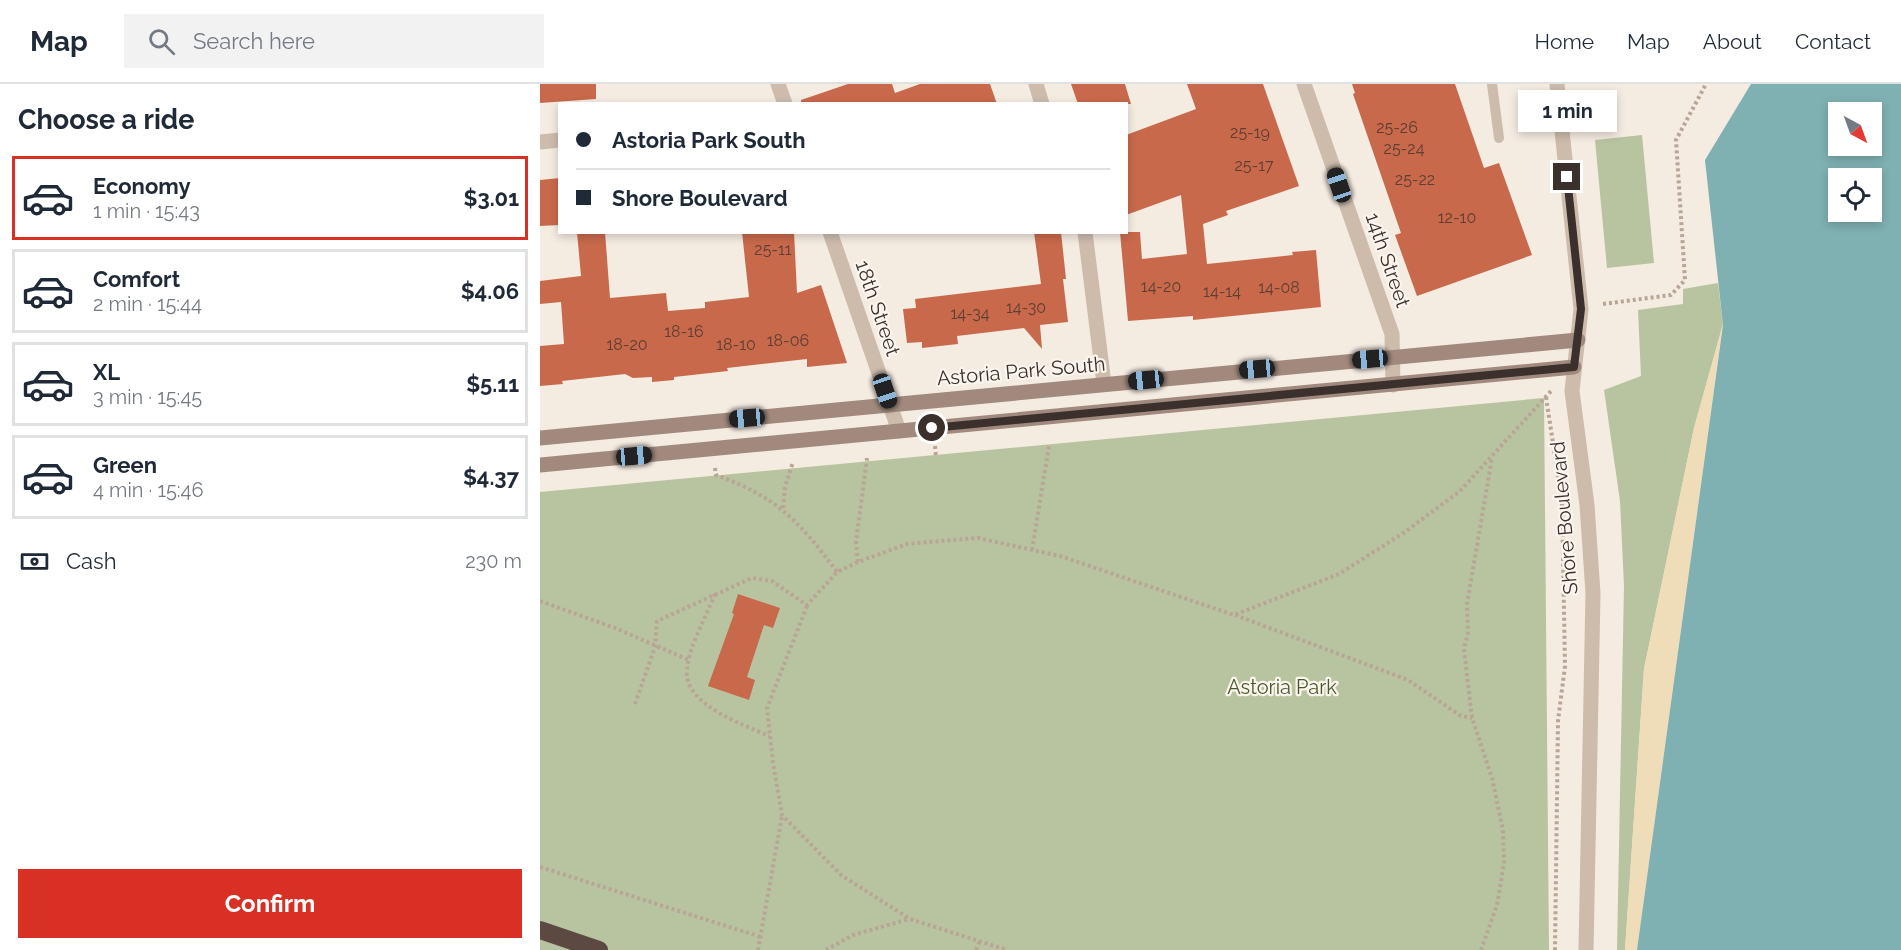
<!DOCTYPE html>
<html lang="en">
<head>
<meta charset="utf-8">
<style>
  :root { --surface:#fff; --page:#f2f2f3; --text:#1f2937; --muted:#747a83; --line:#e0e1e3; --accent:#d93025 }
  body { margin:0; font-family:Raleway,sans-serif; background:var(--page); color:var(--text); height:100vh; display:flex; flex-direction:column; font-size:22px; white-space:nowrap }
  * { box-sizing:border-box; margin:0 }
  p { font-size:20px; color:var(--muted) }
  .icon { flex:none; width:33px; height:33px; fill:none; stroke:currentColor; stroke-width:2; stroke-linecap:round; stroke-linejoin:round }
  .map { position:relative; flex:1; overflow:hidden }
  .side { display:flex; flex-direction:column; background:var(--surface); width:540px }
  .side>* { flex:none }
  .hud { position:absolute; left:18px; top:18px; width:570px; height:132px; border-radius:0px; box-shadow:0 3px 9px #0003; display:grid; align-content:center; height:132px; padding:0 18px; background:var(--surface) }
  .needle { width:39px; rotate:139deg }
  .tools { position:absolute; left:1288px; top:18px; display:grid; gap:12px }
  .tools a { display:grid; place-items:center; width:54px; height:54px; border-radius:0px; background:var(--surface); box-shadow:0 3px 9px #0003; font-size:30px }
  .end { position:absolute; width:27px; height:27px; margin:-14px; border:8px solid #3b302b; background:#fff; box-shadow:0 0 0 3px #fff }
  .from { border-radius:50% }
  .bubble { position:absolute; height:42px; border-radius:0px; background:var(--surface); box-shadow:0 3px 9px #0003; font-size:20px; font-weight:700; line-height:42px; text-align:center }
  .car { position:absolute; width:18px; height:36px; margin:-18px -9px; border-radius:8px; box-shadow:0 0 4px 2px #0007; background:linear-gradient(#222 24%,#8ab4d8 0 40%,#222 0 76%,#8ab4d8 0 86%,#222 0) }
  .hud b { display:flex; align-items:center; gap:21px; height:57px; font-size:22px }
  .hud b+b { border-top:2px solid var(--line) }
  .hud i { width:15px; height:15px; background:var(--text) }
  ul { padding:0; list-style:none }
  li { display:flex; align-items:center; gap:18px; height:84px; margin:0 12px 9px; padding:0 6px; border:3px solid var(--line); border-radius:0px }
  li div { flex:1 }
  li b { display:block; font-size:22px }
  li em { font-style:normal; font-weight:700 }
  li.on { border-color:var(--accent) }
  li>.icon { width:54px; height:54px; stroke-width:1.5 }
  h2 { padding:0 18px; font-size:27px; line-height:72px }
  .pay { display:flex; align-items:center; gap:15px; height:66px; padding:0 18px; font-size:22px }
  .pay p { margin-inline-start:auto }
  .cta { display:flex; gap:12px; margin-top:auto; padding:12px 18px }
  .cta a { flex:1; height:69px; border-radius:0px; background:var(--accent); color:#fff; font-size:24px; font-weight:700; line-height:69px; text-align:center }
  header { display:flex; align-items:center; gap:36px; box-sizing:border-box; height:84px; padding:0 30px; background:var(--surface); border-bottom:2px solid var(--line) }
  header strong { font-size:28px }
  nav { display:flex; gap:33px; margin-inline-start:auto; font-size:21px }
  .search { width:420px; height:54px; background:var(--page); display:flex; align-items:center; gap:15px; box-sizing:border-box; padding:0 21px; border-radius:0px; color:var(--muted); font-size:22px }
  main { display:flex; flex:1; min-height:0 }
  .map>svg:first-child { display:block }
  .green { fill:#b8c4a0 }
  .sand { fill:#efdcb8 }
  .water { fill:#7fb0b2; fill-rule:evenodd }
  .building { fill:#c8694b }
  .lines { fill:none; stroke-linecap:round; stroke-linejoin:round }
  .path { stroke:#b9a596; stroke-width:4; stroke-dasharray:3 3; stroke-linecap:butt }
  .lane { stroke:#cdbbac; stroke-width:10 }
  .street { stroke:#cdbbac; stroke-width:15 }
  .secondary { stroke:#a18a7d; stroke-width:15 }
  .highway { stroke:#5c4a42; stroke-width:18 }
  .route { stroke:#3b302b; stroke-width:8 }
  .labels { text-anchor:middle; stroke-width:4.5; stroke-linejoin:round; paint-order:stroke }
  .number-label { font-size:16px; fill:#5e3e33 }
  .street-label { font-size:20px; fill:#3b302b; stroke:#fbf5ee }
  .park-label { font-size:20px; fill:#4a5a2e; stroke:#fbf5ee }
</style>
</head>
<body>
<header>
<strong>Map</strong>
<div class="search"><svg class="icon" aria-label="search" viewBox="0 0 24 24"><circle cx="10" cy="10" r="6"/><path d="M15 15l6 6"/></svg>Search here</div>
<nav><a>Home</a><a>Map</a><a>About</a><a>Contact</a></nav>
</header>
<main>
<section class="side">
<h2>Choose a ride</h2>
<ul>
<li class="on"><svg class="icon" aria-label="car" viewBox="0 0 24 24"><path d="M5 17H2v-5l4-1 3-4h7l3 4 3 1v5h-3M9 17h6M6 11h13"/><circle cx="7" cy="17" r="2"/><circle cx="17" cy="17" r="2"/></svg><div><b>Economy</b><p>1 min · 15:43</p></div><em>$3.01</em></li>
<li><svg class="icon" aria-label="car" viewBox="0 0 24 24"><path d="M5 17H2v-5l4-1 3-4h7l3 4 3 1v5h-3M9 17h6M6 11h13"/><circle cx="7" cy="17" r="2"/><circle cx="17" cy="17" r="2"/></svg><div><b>Comfort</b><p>2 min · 15:44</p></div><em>$4.06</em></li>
<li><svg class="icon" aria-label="car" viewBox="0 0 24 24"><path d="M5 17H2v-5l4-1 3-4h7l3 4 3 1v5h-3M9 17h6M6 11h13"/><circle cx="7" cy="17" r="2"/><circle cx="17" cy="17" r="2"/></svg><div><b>XL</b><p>3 min · 15:45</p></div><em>$5.11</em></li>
<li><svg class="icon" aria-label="car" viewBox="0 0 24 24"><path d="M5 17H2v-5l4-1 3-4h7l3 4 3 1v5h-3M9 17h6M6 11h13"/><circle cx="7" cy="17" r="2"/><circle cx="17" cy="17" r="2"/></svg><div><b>Green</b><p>4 min · 15:46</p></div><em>$4.37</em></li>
</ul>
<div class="pay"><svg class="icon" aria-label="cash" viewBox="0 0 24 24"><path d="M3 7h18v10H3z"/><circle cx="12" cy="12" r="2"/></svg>Cash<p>230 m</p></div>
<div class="cta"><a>Confirm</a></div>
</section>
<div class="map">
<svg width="1361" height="866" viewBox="0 0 1361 866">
  <rect width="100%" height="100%" fill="#f4ebe1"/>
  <path class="green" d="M1102,51L1114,179L1067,184L1055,56Z
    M1178,199L1183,240L1154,344L1104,585L1085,866H1077L1084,502L1080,417L1064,306L1101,292L1098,226L1143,220V205Z
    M1004,314L1009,866H0V408Z"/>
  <path class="sand" d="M1183,240L1097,866H1085L1104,585L1154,344Z"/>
  <path class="water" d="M1211,0H1361V866H1097L1183,241L1165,76ZM1299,28H1332V62H1299ZM1299,94H1332V128H1299Z"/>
  <path class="building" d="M0,0H56V15L0,19Z
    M308,0H352L355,9L380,0H450L457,20H261V16Z
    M531,0H585L591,20H538Z
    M647,0H723L759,102L686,127L688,131L663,140L667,180L753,171L752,168L776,166L781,223L653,236V232L588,237L580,148H600L602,175L647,170L641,111L586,131V51L656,25Z
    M812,0H915L944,84L959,79L992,171L877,212L855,151L861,149L813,10L815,9Z
    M20,94V141L0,142V96Z
    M37,148H65L70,214L126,209L128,227L165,224V218L209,213L202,148H254L257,209L281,201L307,279L267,283V275L187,284L188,287L134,293V296L112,298V293L93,294L85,290L22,297L23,300L0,302V262L24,260L21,218L0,220V197L41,192Z
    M494,148H521L526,195H523L528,238L500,241L502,265L484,244L417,252L418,260L382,264V258L367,259L363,225L376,224L375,215L501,200Z
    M198,510L240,524L233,544L224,541L207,593L215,596L209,616L168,602L194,530L192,529Z"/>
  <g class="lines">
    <path class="path" d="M1063,220L1131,211L1145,196L1136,56L1166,0
      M1006,313L1022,418L1025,582L1018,637L1015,866
      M395,362L396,373
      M175,384L176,391C237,413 259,437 297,488
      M243,424L245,403L253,378
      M492,466L509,362
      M318,478L316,458L327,374
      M175,510C167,531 149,562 147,585C143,621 203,640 229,652
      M0,517L75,544L149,576
      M267,522L227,624L233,679L242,731L301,791L370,835L467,866
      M695,531L868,596L921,632L932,634
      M95,620L115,563L117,537L212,494L232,497L267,521L297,488L318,478L367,460L438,454L520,472L694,531L799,490L862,450L920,407L1012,306
      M0,783L221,853
      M218,866L242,732
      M286,866L313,851L369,835
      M436,866L440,857
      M941,866L957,821L964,779L963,746L952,694L932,634L924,565L928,549L927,520L952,374"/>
    <path class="lane" d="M952,0L959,54"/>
    <path class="street" d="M238,0L245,20
      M496,0L502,20
      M764,0L852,250L853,301
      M1017,0L1041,225L1032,307L1047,421L1053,509L1046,866
      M0,58L20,56
      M290,148L359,347
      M545,148L564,300"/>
    <path class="secondary" d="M0,354L1038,256
      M0,381L1034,283"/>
    <path class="highway" d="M0,846L59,866"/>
  </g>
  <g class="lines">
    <path class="route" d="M392,344L1034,283L1041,225L1027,93"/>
  </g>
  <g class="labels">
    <g class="number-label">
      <text x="857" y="49">25-26</text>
      <text x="710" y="54">25-19</text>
      <text x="864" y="70">25-24</text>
      <text x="714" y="87">25-17</text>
      <text x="875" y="101">25-22</text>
      <text x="917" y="139">12-10</text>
      <text x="233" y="171">25-11</text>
      <text x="621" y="208">14-20</text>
      <text x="739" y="209">14-08</text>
      <text x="682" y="213">14-14</text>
      <text x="486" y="229">14-30</text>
      <text x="430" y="235">14-34</text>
      <text x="144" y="253">18-16</text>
      <text x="248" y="262">18-06</text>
      <text x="87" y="266">18-20</text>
      <text x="196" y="266">18-10</text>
    </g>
    <g class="street-label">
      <text transform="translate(848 176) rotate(71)" y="7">14th Street</text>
      <text transform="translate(338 224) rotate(71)" y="7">18th Street</text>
      <text transform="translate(481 287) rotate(-5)" y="7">Astoria Park South</text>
      <text transform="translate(1024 434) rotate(-95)" y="7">Shore Boulevard</text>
    </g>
    <g class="park-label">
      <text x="742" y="610">Astoria Park</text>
    </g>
  </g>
</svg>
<div class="tools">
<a><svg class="needle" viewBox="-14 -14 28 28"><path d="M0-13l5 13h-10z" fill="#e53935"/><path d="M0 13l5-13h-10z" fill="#747a83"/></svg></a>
<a><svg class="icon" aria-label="locate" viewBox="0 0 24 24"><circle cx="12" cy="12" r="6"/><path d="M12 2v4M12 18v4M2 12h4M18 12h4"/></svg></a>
</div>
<i class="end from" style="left:392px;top:344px"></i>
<i class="end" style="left:1027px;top:93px"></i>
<div class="bubble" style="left:978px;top:6px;width:99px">1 min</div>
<i class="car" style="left:799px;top:101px;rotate:341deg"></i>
<i class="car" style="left:830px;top:275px;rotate:265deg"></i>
<i class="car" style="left:717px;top:285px;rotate:265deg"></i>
<i class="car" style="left:606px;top:296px;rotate:264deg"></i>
<i class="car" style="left:345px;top:307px;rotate:161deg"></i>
<i class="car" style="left:207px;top:334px;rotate:265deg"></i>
<i class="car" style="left:94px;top:372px;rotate:85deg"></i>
<div class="hud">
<b><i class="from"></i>Astoria Park South</b>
<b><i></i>Shore Boulevard</b>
</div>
</div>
</main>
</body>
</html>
